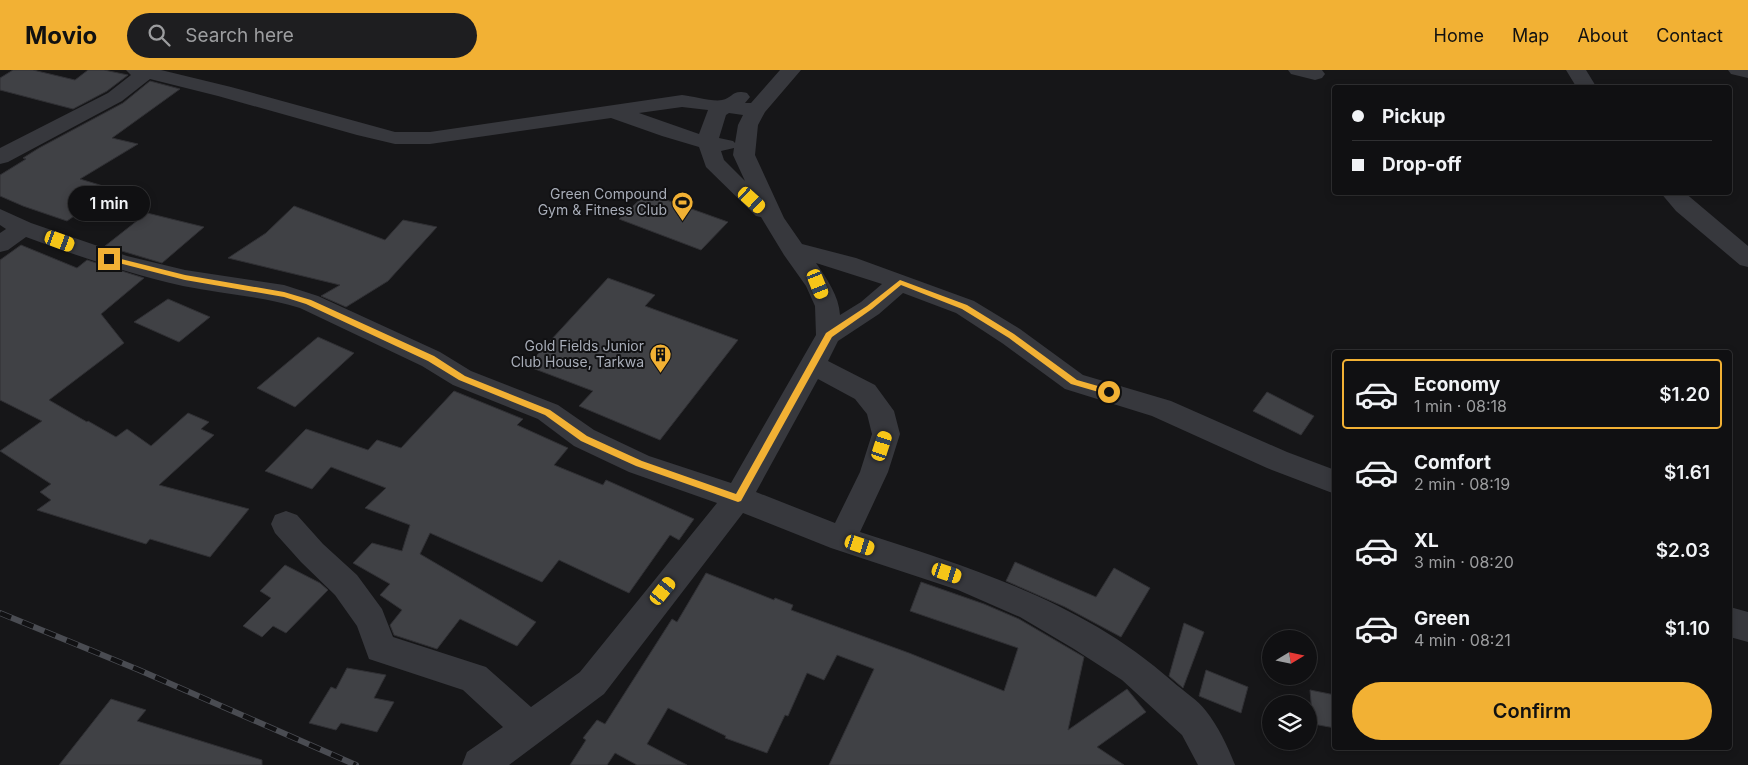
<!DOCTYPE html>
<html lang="en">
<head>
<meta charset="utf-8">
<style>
  :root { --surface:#101012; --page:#1e1e20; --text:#f1f3f6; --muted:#9c9d9f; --line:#303032; --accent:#f2b134 }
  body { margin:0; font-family:Inter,sans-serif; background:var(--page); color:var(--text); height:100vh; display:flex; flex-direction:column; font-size:19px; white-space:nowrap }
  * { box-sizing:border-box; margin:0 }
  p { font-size:16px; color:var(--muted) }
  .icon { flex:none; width:28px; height:28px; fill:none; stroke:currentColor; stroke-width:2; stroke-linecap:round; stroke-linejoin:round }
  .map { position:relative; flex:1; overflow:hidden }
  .panel { position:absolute; left:1332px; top:280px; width:400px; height:400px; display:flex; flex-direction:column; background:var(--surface); border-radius:5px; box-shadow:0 2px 8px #0003,0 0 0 1px var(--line) }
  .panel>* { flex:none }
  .banner { position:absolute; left:1332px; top:15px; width:400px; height:110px; border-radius:5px; box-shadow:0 2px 8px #0003,0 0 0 1px var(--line); display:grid; align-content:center; height:110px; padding:0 20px; background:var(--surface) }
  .needle { width:32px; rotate:80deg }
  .controls { position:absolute; left:1262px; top:560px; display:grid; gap:10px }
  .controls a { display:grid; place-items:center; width:55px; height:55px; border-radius:50%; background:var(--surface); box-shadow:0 2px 8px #0003,0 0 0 1px var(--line); font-size:25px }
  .end { position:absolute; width:22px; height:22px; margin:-11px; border:6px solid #f2b134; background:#111; box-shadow:0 0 0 2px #111 }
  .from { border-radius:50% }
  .bubble { position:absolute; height:35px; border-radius:18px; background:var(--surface); box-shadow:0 2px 8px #0003,0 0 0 1px var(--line); font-size:16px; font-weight:600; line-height:35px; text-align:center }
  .car { position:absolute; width:15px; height:30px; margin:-15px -8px; border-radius:6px; box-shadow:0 0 4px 1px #0007; background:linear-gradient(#f5c518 24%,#345 0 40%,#f5c518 0 76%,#345 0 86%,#f5c518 0) }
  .banner b { display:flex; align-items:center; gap:18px; height:48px; font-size:19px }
  .banner b+b { border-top:1px solid var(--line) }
  .banner i { width:12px; height:12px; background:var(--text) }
  ul { padding:9px 0 0; list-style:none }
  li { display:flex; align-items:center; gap:15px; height:70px; margin:0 10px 8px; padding:0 10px; border:2px solid transparent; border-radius:5px }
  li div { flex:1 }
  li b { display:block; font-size:19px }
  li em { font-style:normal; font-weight:600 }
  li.current { border-color:var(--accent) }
  li>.icon { width:45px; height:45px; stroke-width:1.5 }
  .button { display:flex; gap:10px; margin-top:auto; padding:10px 20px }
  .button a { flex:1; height:58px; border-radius:30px; background:var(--accent); color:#111; font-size:20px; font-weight:600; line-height:58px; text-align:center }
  header { display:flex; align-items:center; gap:30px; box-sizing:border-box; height:70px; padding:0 25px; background:var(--accent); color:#111 }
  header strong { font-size:24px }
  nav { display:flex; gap:28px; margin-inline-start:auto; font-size:18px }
  .search { width:350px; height:45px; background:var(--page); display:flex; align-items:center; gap:12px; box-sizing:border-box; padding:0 18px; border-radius:28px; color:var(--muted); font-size:19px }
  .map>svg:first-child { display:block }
  .building { fill:#404145; stroke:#303034 }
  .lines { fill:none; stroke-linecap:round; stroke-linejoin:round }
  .minor { fill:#37383d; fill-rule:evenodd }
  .rail-casing { stroke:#4a4c52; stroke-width:6 }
  .rail { stroke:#111113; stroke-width:4.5; stroke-dasharray:12; stroke-linecap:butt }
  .route { fill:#f2b134 }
  .labels { text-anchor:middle; stroke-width:4; stroke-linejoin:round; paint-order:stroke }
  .poi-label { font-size:14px; fill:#a8adb8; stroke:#111113; text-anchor:end }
</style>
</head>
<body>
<header>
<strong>Movio</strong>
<div class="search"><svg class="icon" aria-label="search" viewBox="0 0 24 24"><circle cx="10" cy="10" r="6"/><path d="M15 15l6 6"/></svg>Search here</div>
<nav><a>Home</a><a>Map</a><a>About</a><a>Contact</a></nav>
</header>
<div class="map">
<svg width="1748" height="695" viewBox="0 0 1748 695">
  <rect width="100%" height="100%" fill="#161618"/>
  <path class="building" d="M13,0H33L75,10L88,0H104L128,5L107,21L73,39L0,20V8Z
    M150,11L180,19L112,68L138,74L80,109L113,119L67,151L23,136L0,126V105L26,89L23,88L39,78L123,33Z
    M647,123L728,152L701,180L619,149Z
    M294,136L385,170L403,150L437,157L388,211L346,237L321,226L340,215L228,188L266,163Z
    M147,143L204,157L162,193L105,176Z
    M21,175L77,198L87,190L144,208L101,244L124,273L49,330L87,352L88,351L116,367L127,359L151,376L188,343L209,352L201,359L214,365L159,415L249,439L210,487L150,469L146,474L37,440L51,430L40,422L51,414L0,381L42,351L0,330V190Z
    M608,208L655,225L645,236L738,270L660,370L579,336L593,321L527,296Z
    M168,229L210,247L179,272L134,252Z
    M318,267L354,283L295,337L257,318Z
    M454,321L523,349L517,355L568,378L554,395L603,415L606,410L694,449L679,470L670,465L629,523L559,490L542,512L430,463L420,484L536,552L517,576L460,549L437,579L394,565L390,555L402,540L380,525L390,514L353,493L372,473L402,481L410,455L365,438L386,418L331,397L312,419L265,401L306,359L368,380L377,370L401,378Z
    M1267,322L1314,346L1301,365L1253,341Z
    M1015,492L1096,527L1114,498L1150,518L1121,567L1065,537L1006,511Z
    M285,495L320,513L328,520L286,563L273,556L262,567L243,556L271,528L260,521Z
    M706,503L774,530L775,528L793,535L791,540L909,583L1004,621L1018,578L910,541L921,512L984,534L1019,549L1084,587L1068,660L1127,619L1146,642L1097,677L1124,695H829L874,599L837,585L824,610L807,603L788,646L785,645L767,683L725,668L726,666L668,638L647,674L687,695H637L615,683L607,695H570L586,670L583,668L597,650L605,654L672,549L677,552Z
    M1184,553L1204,562L1183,618L1169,606Z
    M347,598L386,605L374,628L394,632L377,662L341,653L336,660L309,653L331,617L336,619Z
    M1206,600L1248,617L1241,643L1199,626Z
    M1310,620L1335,625V658L1313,654Z
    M111,629L146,640L137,651L262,690V695H59Z"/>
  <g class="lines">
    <path class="minor" d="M126,0H161L231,17L395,62H430L682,25C692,26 713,32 722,30C733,28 732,19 747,23L750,27L745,33H751L780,0H801L765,42L758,55L755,85L784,148L802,174L856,188L974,231L1020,259L1083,305L1171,331L1287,382L1335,400V424L1267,398L1152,346L1065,319L1002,273L956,243L903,223L879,244L838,271L828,291L875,315L894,341L900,364L888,402L860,462C972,498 1083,532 1172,611C1183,621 1198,630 1206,641C1218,656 1228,677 1235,695H1198L1182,665L1122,610L1074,579L1020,547L958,520L831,478L743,443L604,624L509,695H462L467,682L503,657L463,620L369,589L357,556L335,525L301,492L275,463L271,454L275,445L286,441L297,445L323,474L357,505L382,539L393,567L486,597L531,637L580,602L717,433L629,402L574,376L538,349L453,315L422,296L300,238C262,226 222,224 183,216C129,204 78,186 26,167L8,180L0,182V163L6,159L0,155V139L31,153L127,186L185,200L284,215L318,226L440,282L471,301L558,335L594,360L649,386L731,413L816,265L815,236L806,216L784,185L761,147L756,146L706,97L699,77L662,66L611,48L430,74H395L357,65L218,26L150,9L122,31L8,92L0,94V78L108,23L131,5ZM682,37L708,40L699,64L639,43ZM729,43L743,45L738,55L735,73L733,71L719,68L726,45ZM734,78L733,85L745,111L724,90L721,81ZM816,193L882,214L861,232L840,245C839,226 827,209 816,193ZM818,309L855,329L867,344L872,364L860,402L835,453L756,422Z
      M1288,0H1322L1325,4L1322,8L1315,10L1291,4Z
      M1566,0H1586L1597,18H1577Z
      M1728,0H1748V8L1731,4Z
      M1660,122H1684L1748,176V197L1740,195L1676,141Z
      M1730,537L1748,542V572L1730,567Z"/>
    <defs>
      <path id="rail" d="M0,543L139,600L356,695"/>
    </defs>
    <use href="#rail" class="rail-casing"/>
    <use href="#rail" class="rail"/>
  </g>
  <path class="route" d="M109,186L185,205L284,222L311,230L434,286L465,306L550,340L587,366L642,391L736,424L826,263L867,236L900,210L967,235L1014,264L1077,310L1112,320L1113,322L1109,325L1071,314L1009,268L962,239L901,215L872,239L832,267L741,431L738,432L636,396L581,371L545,345L459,310L428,291L306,234L284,227L185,210L107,190L106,189Z"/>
  <defs>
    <symbol id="stadium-pin" viewBox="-11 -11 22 30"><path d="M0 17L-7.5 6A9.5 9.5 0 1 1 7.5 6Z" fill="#f2b134" stroke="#111113"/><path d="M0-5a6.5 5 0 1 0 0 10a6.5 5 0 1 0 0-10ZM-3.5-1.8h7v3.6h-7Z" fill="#111"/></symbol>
    <symbol id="building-pin" viewBox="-11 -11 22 30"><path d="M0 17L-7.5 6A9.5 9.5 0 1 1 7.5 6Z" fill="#f2b134" stroke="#111113"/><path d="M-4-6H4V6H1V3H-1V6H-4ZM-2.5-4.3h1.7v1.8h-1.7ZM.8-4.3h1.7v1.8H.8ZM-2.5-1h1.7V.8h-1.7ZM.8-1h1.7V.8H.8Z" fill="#111"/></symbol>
  </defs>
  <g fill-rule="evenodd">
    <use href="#stadium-pin" x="670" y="120" width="25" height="34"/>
    <use href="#building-pin" x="648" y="272" width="25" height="34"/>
  </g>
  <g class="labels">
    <g class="poi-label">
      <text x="667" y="129">Green Compound<tspan x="667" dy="16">Gym &amp; Fitness Club</tspan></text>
      <text x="644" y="281">Gold Fields Junior<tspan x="644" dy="16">Club House, Tarkwa</tspan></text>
    </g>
  </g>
</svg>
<div class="controls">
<a><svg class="needle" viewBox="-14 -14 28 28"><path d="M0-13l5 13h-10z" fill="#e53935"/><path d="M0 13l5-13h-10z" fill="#9c9d9f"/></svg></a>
<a><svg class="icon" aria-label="layers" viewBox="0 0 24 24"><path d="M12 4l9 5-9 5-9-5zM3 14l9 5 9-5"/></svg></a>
</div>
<i class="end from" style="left:1109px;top:322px"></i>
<i class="end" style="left:109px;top:189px"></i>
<div class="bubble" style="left:68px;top:116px;width:82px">1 min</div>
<i class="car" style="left:752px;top:130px;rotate:132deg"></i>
<i class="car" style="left:60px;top:171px;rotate:110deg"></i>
<i class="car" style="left:818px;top:214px;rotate:158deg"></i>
<i class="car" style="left:882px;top:376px;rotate:18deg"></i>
<i class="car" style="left:860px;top:475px;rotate:108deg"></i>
<i class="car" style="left:947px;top:503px;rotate:108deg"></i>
<i class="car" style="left:663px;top:521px;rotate:39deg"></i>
<div class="banner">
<b><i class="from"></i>Pickup</b>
<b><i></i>Drop-off</b>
</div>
<section class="panel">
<ul>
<li class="current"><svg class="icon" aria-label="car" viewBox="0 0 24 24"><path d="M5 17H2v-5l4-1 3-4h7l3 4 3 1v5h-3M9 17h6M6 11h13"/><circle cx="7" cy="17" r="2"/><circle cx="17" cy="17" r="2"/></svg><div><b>Economy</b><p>1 min · 08:18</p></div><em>$1.20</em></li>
<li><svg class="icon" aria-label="car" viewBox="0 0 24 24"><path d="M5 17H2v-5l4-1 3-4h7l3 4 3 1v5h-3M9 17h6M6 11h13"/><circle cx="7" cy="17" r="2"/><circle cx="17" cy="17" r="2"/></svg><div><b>Comfort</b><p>2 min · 08:19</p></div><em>$1.61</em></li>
<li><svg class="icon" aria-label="car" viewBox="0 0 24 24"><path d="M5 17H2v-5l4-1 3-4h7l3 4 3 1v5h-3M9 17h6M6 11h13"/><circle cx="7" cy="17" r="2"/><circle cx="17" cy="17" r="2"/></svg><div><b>XL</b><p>3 min · 08:20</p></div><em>$2.03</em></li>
<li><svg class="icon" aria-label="car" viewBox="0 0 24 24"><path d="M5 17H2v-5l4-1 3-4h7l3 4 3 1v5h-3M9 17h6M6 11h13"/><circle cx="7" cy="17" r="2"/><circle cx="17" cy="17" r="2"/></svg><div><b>Green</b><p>4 min · 08:21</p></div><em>$1.10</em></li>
</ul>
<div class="button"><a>Confirm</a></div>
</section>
</div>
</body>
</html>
